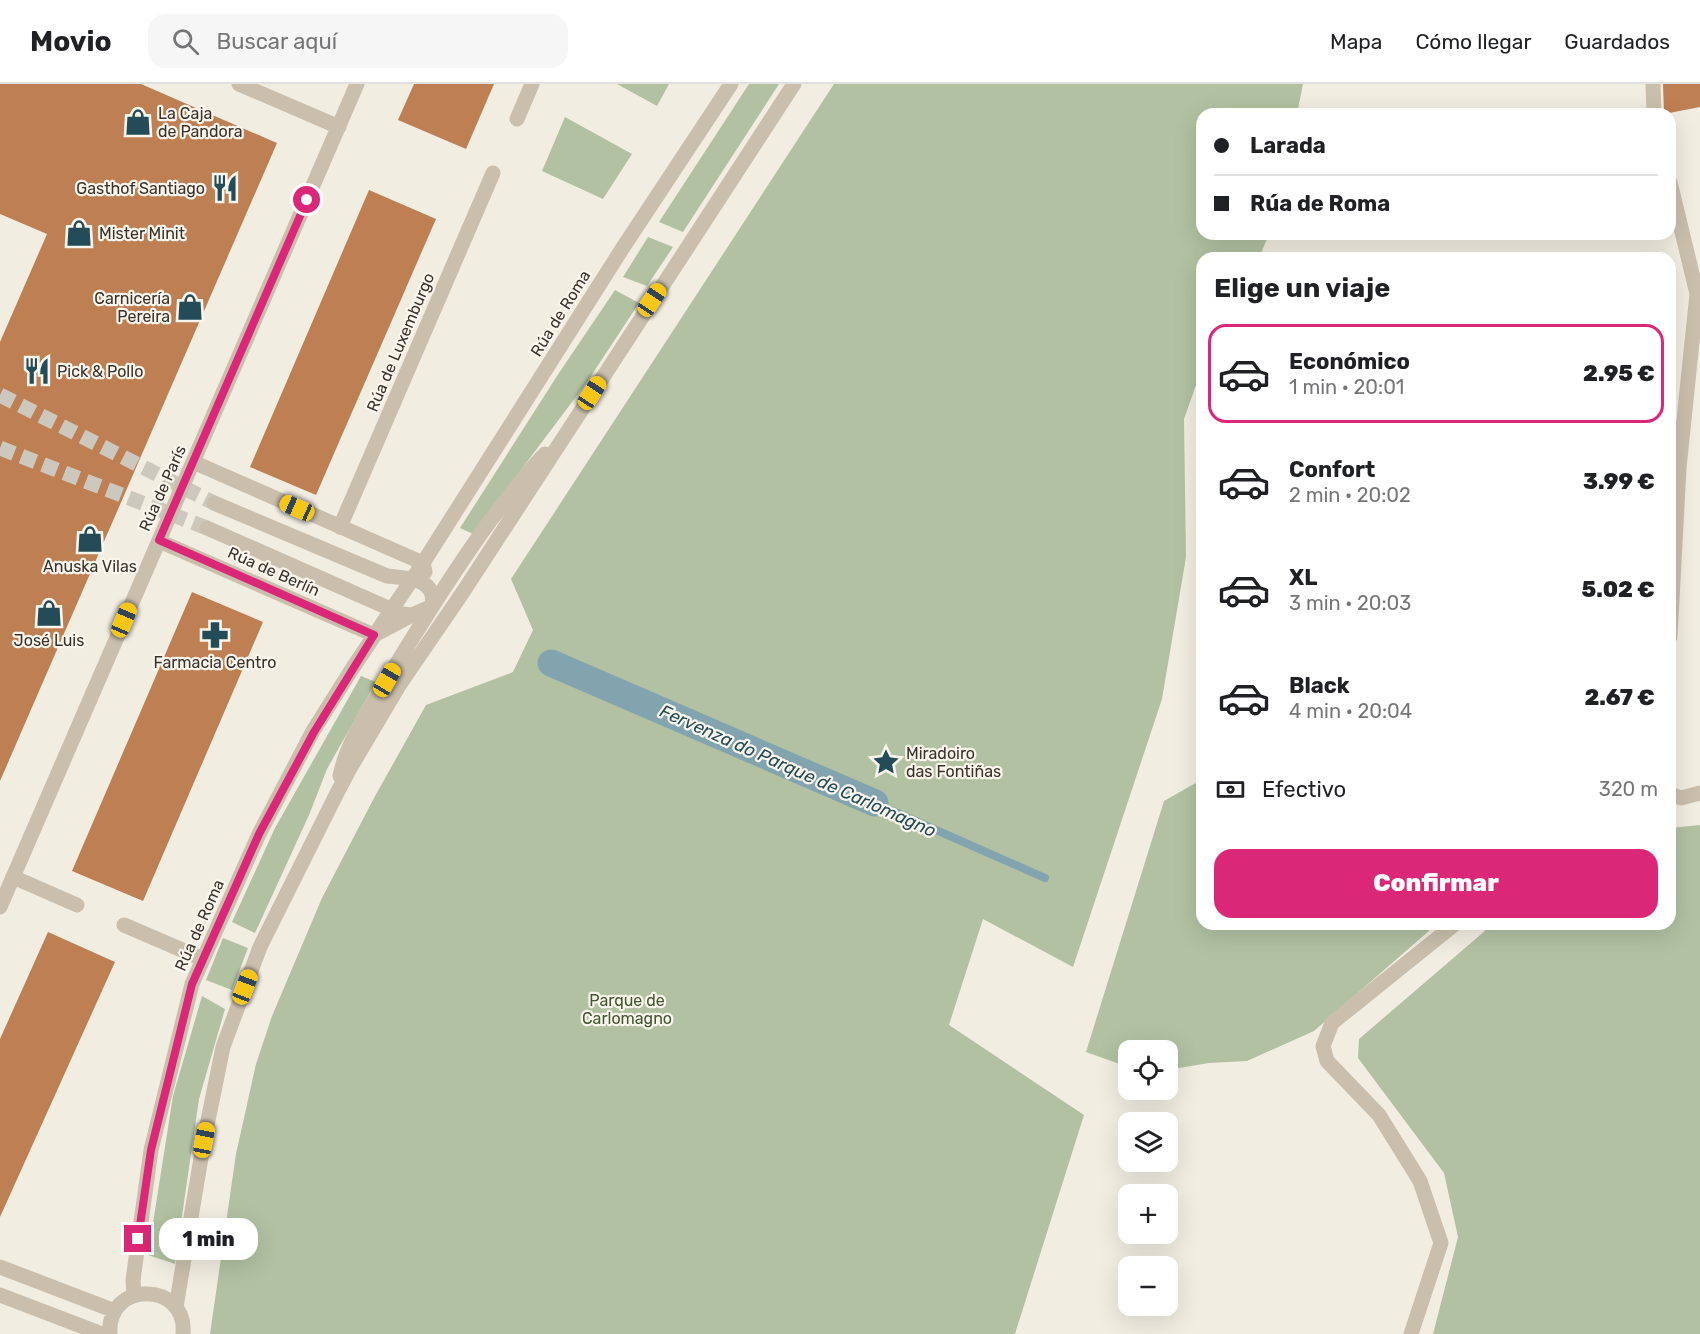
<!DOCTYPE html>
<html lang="es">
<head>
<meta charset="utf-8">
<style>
  :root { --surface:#fff; --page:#f6f6f6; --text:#202124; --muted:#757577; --line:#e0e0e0; --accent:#db2777 }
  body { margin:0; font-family:Rubik,sans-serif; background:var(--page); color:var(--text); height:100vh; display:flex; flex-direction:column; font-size:22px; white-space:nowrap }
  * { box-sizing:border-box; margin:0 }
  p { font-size:20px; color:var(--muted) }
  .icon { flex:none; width:33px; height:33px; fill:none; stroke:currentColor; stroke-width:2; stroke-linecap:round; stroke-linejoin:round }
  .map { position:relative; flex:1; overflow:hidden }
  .sheet { position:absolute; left:1196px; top:168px; width:480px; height:678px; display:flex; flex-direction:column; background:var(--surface); border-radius:18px; box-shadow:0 6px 24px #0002 }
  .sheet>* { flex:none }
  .banner { position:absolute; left:1196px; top:24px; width:480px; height:132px; border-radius:18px; box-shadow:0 6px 24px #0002; display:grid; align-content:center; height:132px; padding:0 18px; background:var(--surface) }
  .fabs { position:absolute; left:1118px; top:956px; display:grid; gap:12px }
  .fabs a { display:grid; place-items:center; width:60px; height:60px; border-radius:12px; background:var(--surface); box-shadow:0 6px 24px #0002; font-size:30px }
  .end { position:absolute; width:27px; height:27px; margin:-14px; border:8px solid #db2777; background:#fff; box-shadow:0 0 0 3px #fff }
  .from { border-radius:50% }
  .bubble { position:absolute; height:42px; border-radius:18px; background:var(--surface); box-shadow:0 6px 24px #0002; font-size:20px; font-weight:800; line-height:42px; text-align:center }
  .car { position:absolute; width:18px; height:36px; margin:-18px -9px; border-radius:8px; box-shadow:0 0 4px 2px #0007; background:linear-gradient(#f5c518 24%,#345 0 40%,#f5c518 0 76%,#345 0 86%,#f5c518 0) }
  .banner b { display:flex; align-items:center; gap:21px; height:57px; font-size:22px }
  .banner b+b { border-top:2px solid var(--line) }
  .banner i { width:15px; height:15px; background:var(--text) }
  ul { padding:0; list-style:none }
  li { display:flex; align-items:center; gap:18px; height:99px; margin:0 12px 9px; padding:0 6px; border:3px solid transparent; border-radius:18px }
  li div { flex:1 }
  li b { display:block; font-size:22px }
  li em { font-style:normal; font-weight:800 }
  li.on { border-color:var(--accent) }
  li>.icon { width:54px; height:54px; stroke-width:1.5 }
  h2 { padding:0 18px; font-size:27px; line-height:72px }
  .pay { display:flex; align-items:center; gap:15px; height:66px; padding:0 18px; font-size:22px }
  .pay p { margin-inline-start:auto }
  .cta { display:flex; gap:12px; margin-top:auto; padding:12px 18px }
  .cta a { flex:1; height:69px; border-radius:18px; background:var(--accent); color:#fff; font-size:24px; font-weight:800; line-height:69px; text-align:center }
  header { display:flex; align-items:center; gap:36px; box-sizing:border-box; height:84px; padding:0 30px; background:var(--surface); border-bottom:2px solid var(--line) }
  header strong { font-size:28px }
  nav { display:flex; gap:33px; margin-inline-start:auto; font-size:21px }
  .search { width:420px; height:54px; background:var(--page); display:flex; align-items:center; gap:15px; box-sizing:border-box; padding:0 21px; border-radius:18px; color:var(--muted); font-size:22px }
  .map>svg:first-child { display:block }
  .green { fill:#b1c1a1 }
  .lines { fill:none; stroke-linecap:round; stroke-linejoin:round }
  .stream { stroke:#82a4ae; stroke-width:8 }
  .canal { stroke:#82a4ae; stroke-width:27 }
  .building { fill:#be7f53 }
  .minor-tunnel { stroke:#cdc8bd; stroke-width:15; stroke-dasharray:15 8; stroke-linecap:butt }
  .pedestrian { stroke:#cabfad; stroke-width:15 }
  .minor { stroke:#cabfad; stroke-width:15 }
  .route { stroke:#db2777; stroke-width:8 }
  .labels { text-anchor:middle; stroke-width:4.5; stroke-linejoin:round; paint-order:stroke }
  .poi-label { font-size:16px; fill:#39322b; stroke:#faf6ed; text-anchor:start }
  .street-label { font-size:16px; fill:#39322b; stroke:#faf6ed }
  .park-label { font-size:16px; fill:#425630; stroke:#faf6ed }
  .water-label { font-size:18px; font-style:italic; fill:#234c58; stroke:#faf6ed }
</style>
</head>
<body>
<header>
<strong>Movio</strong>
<div class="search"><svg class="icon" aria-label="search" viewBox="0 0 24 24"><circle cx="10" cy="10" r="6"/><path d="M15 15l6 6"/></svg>Buscar aquí</div>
<nav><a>Mapa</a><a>Cómo llegar</a><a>Guardados</a></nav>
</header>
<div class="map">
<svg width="1700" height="1250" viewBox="0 0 1700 1250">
  <rect width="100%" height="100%" fill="#f2ede1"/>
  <path class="green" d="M617,0H669L657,22Z
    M749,0H779L683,148L659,138Z
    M834,0H1303L1297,30H1202V150H1269L1259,174H1202L1201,287L1184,335L1186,473L1162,615L1073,883L983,835L949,941L1084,1031L1015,1250H210L236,1070L256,980L272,932L322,814L374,714L426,621L513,588L533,546L511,495Z
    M565,33L632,70L603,115L542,87Z
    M648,153L673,163L647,202L623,193Z
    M615,206L639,219L587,298L473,450L460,444L557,292Z
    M361,592L376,598L327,685L309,731L255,849L232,838L275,744Z
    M1201,696L1202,840H1437L1314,947L1247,977L1209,979L1167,986V966H1128V983L1086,968L1164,717Z
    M1700,741V1250H1433L1458,1153L1444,1089L1358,974L1359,955L1493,840H1670V744Z
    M223,854L248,864L232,906L206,896Z
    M202,912L225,925L199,1015L175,1180L148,1171L173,1012Z"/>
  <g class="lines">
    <path class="stream" d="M875,719L1045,794"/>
    <path class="canal" d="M551,579L875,719"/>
  </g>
  <path class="building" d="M0,0H141L277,59L0,697V258L47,150L0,130Z
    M414,0H494L466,65L398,36Z
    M1663,0H1700V23L1664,30Z
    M369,106L436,135L316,411L250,383Z
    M192,508L263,538L143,817L72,787Z
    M48,848L115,878L0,1133V955Z"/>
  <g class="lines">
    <path class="minor-tunnel" d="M0,311L214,419
      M0,364L207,444"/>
    <path class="pedestrian" d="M517,35L532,0
      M340,443L493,89
      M13,793L77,821
      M124,841L203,875"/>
    <path class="minor" d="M239,0L339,43
      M1653,0L1654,30
      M1670,98L1697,210L1679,384L1670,553
      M193,378L423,479L425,488
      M207,444L402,530L412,531L432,522C437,494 408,494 387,492L214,419
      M159,457L374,551L412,531
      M340,692C347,657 370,625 388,594C420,541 453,488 490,437C508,414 524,391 545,370
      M1670,710L1681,714L1700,709
      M0,823L357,0
      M0,1183L115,1227
      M0,1211L102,1250
      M134,1211L133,1196L151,1066L192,900L259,750L313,647L352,585L423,479L622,165L731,0
      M176,1223L204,1056L223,963L260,863L335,713L349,686L400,600L463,508L794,0
      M110,1250C106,1196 188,1197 183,1250
      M1411,1250L1441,1159L1420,1097L1379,1031L1327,977L1323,962L1332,939L1455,840"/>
  </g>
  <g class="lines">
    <path class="route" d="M138,1155L151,1066L192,900L259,750L314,648L374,551L159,456L307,116"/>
  </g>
  <defs>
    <symbol id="shop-bare" viewBox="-9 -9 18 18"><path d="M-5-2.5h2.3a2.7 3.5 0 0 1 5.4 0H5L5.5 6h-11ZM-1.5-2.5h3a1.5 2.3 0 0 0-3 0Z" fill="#234c58" stroke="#faf6ed" stroke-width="2.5" paint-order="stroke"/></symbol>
    <symbol id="restaurant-bare" viewBox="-9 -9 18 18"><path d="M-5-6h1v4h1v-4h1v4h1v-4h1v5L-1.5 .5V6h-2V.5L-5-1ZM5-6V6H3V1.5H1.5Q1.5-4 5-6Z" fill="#234c58" stroke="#faf6ed" stroke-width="2.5" paint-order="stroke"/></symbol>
    <symbol id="pharmacy-bare" viewBox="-9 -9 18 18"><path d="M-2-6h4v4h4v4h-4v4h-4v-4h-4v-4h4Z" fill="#234c58" stroke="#faf6ed" stroke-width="2.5" paint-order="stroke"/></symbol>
    <symbol id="sight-bare" viewBox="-9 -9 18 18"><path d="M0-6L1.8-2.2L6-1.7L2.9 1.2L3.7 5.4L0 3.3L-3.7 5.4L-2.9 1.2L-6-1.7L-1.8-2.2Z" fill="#234c58" stroke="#faf6ed" stroke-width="2.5" paint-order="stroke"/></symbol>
  </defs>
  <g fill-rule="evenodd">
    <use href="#shop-bare" x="119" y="19" width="38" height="38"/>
    <use href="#restaurant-bare" x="206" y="85" width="38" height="38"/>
    <use href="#shop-bare" x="60" y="130" width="38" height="38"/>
    <use href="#shop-bare" x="171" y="204" width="38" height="38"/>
    <use href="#restaurant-bare" x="18" y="268" width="38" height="38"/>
    <use href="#shop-bare" x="71" y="436" width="38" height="38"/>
    <use href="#shop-bare" x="30" y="510" width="38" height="38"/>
    <use href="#pharmacy-bare" x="196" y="532" width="38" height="38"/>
    <use href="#sight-bare" x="867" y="659" width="38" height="38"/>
  </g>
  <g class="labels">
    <g class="poi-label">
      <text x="158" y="35">La Caja<tspan x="158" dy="18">de Pandora</tspan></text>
      <text x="205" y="110" text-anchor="end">Gasthof Santiago</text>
      <text x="99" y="155">Mister Minit</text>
      <text x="170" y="220" text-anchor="end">Carnicería<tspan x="170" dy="18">Pereira</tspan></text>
      <text x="57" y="293">Pick &amp; Pollo</text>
      <text x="90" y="488" text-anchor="middle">Anuska Vilas</text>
      <text x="49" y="562" text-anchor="middle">José Luis</text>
      <text x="215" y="584" text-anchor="middle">Farmacia Centro</text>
      <text x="906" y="675">Miradoiro<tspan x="906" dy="18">das Fontiñas</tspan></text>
    </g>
    <g class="street-label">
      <text transform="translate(560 229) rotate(-58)" y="6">Rúa de Roma</text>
      <text transform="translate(400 258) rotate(-67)" y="6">Rúa de Luxemburgo</text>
      <text transform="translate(162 404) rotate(-66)" y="6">Rúa de París</text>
      <text transform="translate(274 487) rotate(24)" y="6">Rúa de Berlín</text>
      <text transform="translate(199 841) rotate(-66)" y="6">Rúa de Roma</text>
    </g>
    <g class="park-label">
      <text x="627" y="922">Parque de<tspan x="627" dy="18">Carlomagno</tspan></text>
    </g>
    <g class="water-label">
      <text transform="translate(798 687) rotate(24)" y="6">Fervenza do Parque de Carlomagno</text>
    </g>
  </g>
</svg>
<div class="fabs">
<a><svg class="icon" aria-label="locate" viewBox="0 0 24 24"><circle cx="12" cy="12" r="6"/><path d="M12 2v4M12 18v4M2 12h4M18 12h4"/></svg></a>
<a><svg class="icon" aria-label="layers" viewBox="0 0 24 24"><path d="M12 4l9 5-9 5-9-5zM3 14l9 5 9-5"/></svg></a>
<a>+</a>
<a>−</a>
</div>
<i class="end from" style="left:307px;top:116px"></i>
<i class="end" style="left:138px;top:1155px"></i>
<div class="bubble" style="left:159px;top:1134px;width:99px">1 min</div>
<i class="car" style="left:652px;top:216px;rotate:34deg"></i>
<i class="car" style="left:592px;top:309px;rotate:33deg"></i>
<i class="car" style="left:297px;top:424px;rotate:294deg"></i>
<i class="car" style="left:124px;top:536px;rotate:23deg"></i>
<i class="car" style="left:387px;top:596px;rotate:30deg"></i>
<i class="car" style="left:245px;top:903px;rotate:21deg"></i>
<i class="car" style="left:204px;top:1056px;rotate:11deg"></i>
<div class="banner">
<b><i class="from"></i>Larada</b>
<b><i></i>Rúa de Roma</b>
</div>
<section class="sheet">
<h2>Elige un viaje</h2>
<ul>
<li class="on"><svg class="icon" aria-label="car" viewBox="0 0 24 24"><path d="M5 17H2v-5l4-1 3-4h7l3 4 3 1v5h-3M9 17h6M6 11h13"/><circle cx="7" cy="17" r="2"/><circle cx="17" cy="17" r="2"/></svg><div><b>Económico</b><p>1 min · 20:01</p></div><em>2.95 €</em></li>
<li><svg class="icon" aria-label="car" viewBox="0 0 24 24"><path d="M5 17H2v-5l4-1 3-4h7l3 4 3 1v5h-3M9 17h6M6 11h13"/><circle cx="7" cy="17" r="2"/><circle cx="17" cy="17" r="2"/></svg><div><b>Confort</b><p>2 min · 20:02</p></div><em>3.99 €</em></li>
<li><svg class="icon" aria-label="car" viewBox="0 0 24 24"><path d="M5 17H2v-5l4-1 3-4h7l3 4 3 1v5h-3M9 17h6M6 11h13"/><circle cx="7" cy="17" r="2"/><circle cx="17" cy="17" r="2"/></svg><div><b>XL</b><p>3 min · 20:03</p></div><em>5.02 €</em></li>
<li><svg class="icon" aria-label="car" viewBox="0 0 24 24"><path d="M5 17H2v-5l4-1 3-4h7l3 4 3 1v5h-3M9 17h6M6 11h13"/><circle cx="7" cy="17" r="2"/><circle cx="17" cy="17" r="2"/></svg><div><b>Black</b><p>4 min · 20:04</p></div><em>2.67 €</em></li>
</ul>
<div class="pay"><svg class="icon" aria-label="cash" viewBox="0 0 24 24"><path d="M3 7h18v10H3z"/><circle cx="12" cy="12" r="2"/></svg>Efectivo<p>320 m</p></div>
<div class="cta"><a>Confirmar</a></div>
</section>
</div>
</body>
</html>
